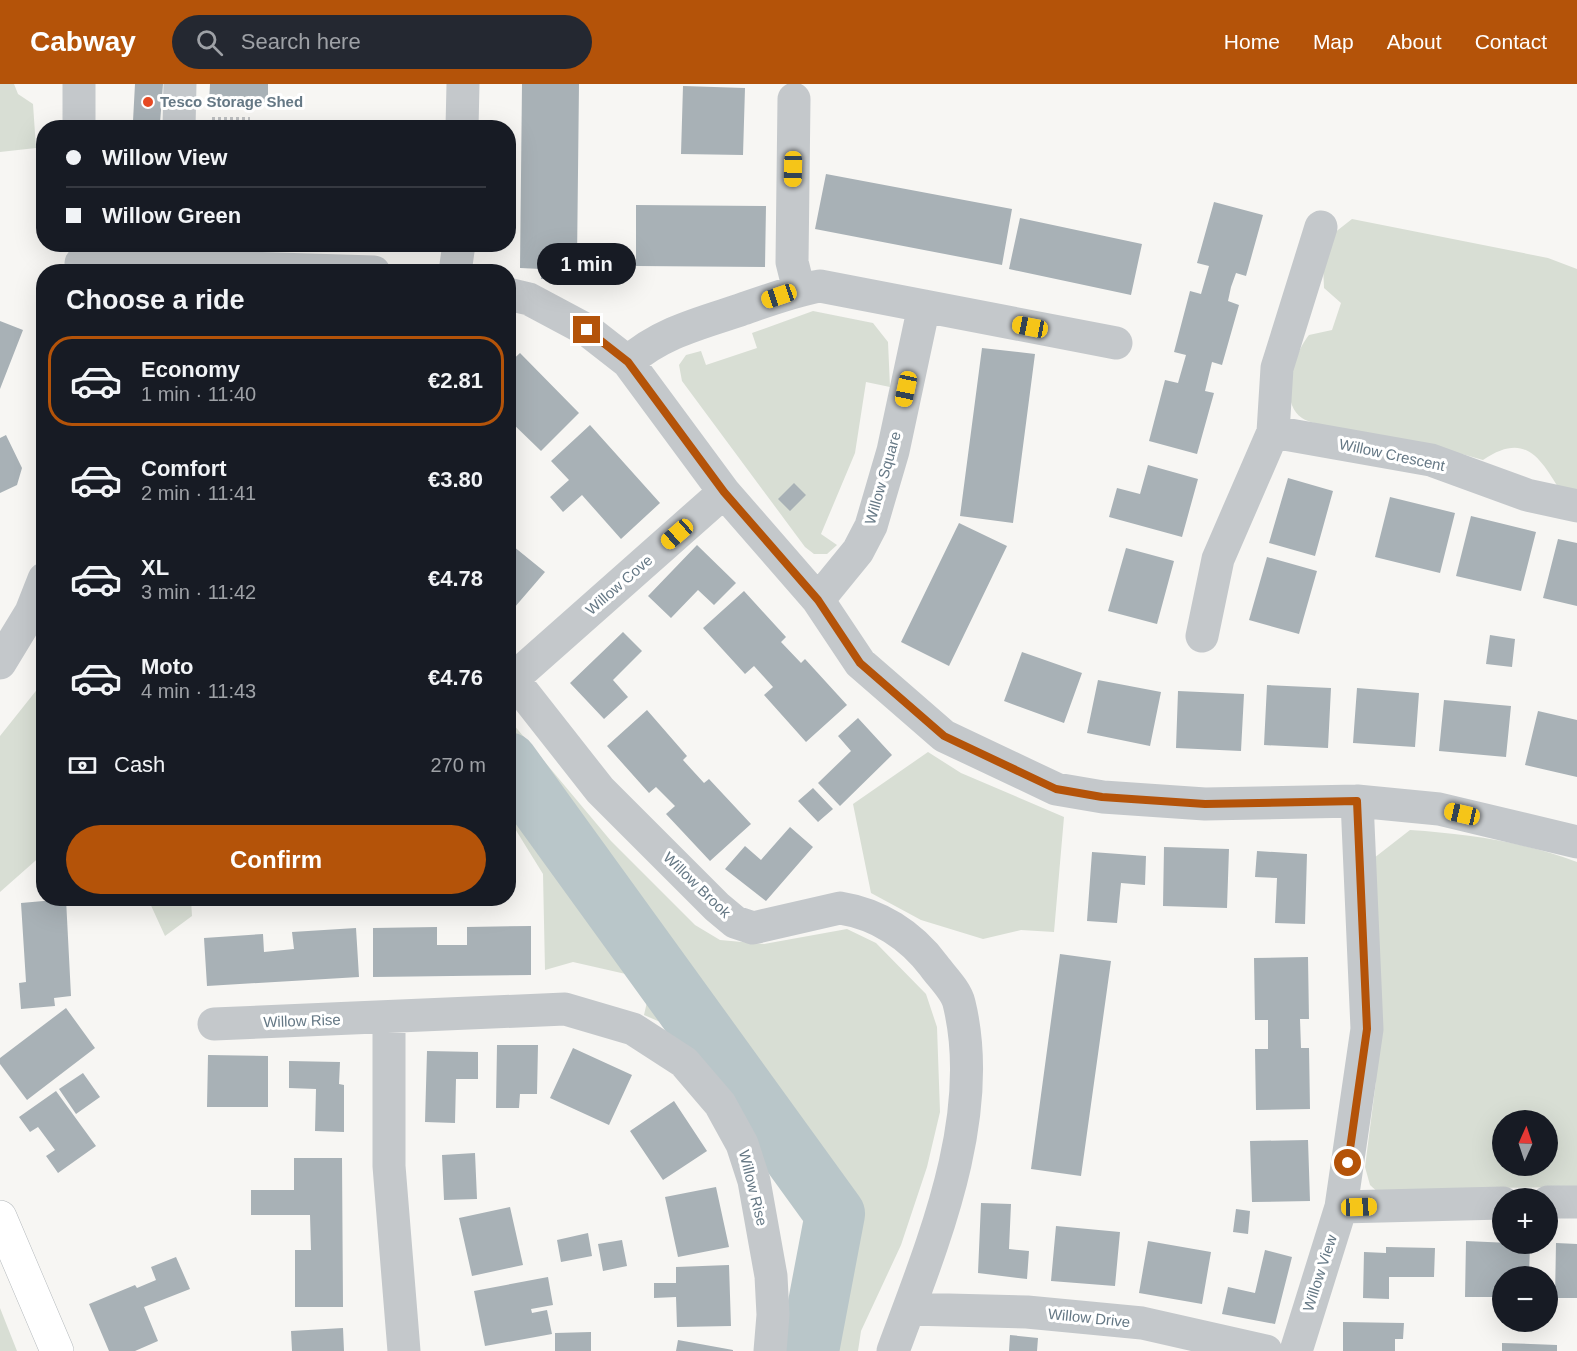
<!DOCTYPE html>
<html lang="en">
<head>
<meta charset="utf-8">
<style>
  :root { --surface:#171b24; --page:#242831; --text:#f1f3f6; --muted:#9ea1a6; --line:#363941; --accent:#b45309 }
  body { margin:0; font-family:Arial,sans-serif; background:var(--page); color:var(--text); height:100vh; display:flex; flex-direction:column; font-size:22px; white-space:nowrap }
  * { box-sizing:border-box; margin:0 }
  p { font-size:20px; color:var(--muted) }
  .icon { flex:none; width:33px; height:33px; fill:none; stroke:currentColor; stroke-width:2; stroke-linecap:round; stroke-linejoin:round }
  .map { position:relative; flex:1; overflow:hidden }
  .sheet { position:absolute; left:36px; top:180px; width:480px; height:642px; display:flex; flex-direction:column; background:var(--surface); border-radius:24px; box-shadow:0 6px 24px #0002 }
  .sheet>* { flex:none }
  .top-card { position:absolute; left:36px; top:36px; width:480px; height:132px; border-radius:24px; box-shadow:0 6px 24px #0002; display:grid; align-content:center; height:132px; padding:0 30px; background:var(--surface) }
  .needle { width:39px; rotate:3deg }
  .fabs { position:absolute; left:1492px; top:1026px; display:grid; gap:12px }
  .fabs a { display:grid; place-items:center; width:66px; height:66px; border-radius:50%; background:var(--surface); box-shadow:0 6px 24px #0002; font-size:30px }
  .end { position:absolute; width:27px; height:27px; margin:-14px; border:8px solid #b45309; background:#fff; box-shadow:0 0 0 3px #fff }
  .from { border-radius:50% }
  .bubble { position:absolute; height:42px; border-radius:21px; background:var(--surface); box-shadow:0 6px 24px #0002; font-size:20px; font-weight:700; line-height:42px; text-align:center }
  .car { position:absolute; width:18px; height:36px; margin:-18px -9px; border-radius:8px; box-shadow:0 0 4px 2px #0007; background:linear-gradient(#f5c518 24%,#345 0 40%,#f5c518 0 76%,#345 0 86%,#f5c518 0) }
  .top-card b { display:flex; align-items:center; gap:21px; height:57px; font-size:22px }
  .top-card b+b { border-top:2px solid var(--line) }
  .top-card i { width:15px; height:15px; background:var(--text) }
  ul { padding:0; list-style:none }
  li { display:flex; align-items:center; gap:18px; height:90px; margin:0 12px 9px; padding:0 18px; border:3px solid transparent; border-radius:24px }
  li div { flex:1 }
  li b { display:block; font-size:22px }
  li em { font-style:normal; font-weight:700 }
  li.active { border-color:var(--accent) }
  li>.icon { width:54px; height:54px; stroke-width:1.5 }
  h2 { padding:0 30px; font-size:27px; line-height:72px }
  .pay { display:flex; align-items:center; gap:15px; height:66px; padding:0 30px; font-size:22px }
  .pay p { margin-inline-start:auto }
  .cta { display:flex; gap:12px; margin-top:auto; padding:12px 30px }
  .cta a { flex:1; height:69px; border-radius:36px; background:var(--accent); color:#fff; font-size:24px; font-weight:700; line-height:69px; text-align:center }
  header { display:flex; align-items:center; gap:36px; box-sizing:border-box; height:84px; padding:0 30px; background:var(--accent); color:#fff }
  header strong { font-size:28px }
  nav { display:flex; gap:33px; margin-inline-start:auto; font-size:21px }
  .search { width:420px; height:54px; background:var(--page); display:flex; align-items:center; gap:15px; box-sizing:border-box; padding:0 21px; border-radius:33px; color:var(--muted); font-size:22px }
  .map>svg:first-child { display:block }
  .green { fill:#d8ded4; fill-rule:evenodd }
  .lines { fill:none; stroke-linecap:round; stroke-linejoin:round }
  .river { stroke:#b9c6c9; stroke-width:60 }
  .building { fill:#a8b1b6 }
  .major-casing { stroke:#b5babd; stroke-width:34 }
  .path { stroke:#bec0c2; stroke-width:4; stroke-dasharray:3 3; stroke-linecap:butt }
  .minor { stroke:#c4c8cb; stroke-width:33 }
  .major { stroke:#fff; stroke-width:33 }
  .route { stroke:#b45309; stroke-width:8 }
  .poi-dot { fill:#e64923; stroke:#fff; stroke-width:2 }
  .labels { text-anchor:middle; stroke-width:6; stroke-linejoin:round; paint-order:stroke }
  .poi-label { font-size:15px; font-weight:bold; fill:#657885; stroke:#fff; text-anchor:start }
  .street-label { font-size:15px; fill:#657885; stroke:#fff }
</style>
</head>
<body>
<header>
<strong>Cabway</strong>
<div class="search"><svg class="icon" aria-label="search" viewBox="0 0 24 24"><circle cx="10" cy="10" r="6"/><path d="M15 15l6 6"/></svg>Search here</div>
<nav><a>Home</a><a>Map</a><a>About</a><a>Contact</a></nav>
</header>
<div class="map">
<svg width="1577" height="1267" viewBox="0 0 1577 1267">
  <rect width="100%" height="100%" fill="#f7f6f3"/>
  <path class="green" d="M0,0H14L18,10L33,20L36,64L0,68Z
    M1352,135L1548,174L1577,185V414L1563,411C1541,376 1527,346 1483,376C1432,360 1379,357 1329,343C1321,340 1309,339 1302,334C1277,316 1294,270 1309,251L1332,246L1341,219L1324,204L1323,180L1329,153Z
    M813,227L873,239L888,258L890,303L866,298L855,369L821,450L837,461L827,470H814L805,463L682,297L679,281L686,271L701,267L706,281L757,264L752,249Z
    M43,598V770L0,808V652Z
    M508,634L611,757L695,841L720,856L764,860L847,845L876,859L926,910L937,943L940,1028L927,1083L901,1161L861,1247L858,1267H796L808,1176L802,1126L787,1085L753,1030L714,978L681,947L644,931L652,896L573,878L545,886L543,790L509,735Z
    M928,668L961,689L1064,733L1054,848L1021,846L983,855L921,836L871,809L853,720Z
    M1410,746C1468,750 1522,757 1577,778V1103L1476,1104L1382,1112L1370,1101L1365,1083L1376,997L1374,774ZM1503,1036H1548V1082H1503Z
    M148,815H191L192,832L165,852Z
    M0,1224L17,1267H0Z"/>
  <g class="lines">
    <path class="river" d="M508,678L835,1130L809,1267"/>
  </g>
  <path class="building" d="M135,0H163L160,39L133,37Z
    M210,0H268V19H209Z
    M522,0H579L577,177H584V196L541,195V185L520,184Z
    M683,2L745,4L743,71L681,70Z
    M826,90L1012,125L1002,181L815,145Z
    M1214,118L1263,131L1246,192L1236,189L1231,203L1228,217L1239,221L1222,281L1212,278L1205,307L1214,309L1197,370L1149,357L1165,296L1178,299L1186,271L1174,268L1190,207L1201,210L1209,182L1197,179Z
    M636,121L766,122L765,183L636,182Z
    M1020,134L1142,160L1131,211L1009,185Z
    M0,237L23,246L0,305Z
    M982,264L1035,270L1013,439L960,432Z
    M520,269L579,329L541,367L508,335V280Z
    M590,341L660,419L621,455L582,411L563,428L550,413L569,396L551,377Z
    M6,351L22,384L17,401L0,409V354Z
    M1148,381L1198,395L1182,453L1109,433L1117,404L1140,410Z
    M1288,394L1333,407L1315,472L1269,459Z
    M794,399L806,411L790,427L778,415Z
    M1390,413L1455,429L1440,489L1375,473Z
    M1471,432L1536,448L1521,507L1456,492Z
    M959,439L1007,462L949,582L901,558Z
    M1558,455L1577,459V522L1543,514Z
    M508,458L545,488L508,531Z
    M697,461L736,499L714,521L698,506L671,534L648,512Z
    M1126,464L1174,477L1157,540L1108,527Z
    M1267,473L1317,487L1299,550L1249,536Z
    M744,507L786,553L781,558L801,579L805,575L847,621L806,658L764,611L773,603L754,582L745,590L703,544Z
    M623,548L642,567L613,596L628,613L604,635L570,599Z
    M1490,551L1515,555L1512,583L1486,580Z
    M1022,568L1082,589L1064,639L1004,617Z
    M1098,596L1161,608L1150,662L1087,649Z
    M1267,601L1331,604L1328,664L1264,661Z
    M1357,604L1419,609L1415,663L1353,659Z
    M1178,607L1244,610L1241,667L1176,664Z
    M1444,616L1511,622L1506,673L1439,667Z
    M647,626L687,672L683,676L704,699L709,695L751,740L710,777L666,730L675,722L656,703L649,709L607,662Z
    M1538,627L1577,636V693L1525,681Z
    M858,634L892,671L840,722L818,699L851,667L838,652Z
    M813,704L833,725L818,738L798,717Z
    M790,743L813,763L766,817L725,785L745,762L761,776Z
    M1164,763L1229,765L1227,824L1163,822Z
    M1257,767L1307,770L1305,840L1275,839L1277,794L1255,793Z
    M1092,768L1146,772L1145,801L1121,799L1117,839L1087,837Z
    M66,815L71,912L54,914L55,922L21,925L19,899L26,898L21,819Z
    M531,842V891L373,893V844L437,843V861H467V843Z
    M356,844L359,893L207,902L204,854L263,850L264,868L294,865L292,848Z
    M1060,870L1111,877L1081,1092L1031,1085Z
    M1308,873L1309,935H1300L1301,964H1309L1310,1025L1256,1026L1255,965H1268V936H1255L1254,874Z
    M66,924L95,964L27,1016L0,980V974Z
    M497,961H538L537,1010H520L519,1024H496Z
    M573,964L632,991L609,1041L550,1014Z
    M427,967L478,968V995H456L455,1039L425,1038Z
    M208,971L268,972V1023H207Z
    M289,977L340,978L339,1000L344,1001V1048L315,1047L316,1005L289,1004Z
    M83,989L100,1013L76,1030L59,1005Z
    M56,1007L96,1062L58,1089L46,1072L55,1066L38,1043L30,1048L19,1033Z
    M674,1017L707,1067L663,1096L630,1047Z
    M1308,1056L1310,1117L1252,1118L1250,1057Z
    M475,1069L477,1115L444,1116L442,1071Z
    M294,1074H342L343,1223H295V1166H311L310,1131H251V1106H294Z
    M716,1103L729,1163L678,1173L665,1113Z
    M981,1119L1011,1120L1009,1165L1029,1167L1027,1195L978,1189Z
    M510,1123L523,1181L472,1192L459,1134Z
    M1236,1125L1250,1127L1248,1150L1233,1148Z
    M1056,1142L1120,1148L1115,1202L1051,1197Z
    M588,1149L592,1172L561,1178L557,1156Z
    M622,1156L627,1182L603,1187L598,1160Z
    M1148,1157L1211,1168L1202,1220L1139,1209Z
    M1466,1157L1530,1160L1529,1192H1503V1213H1465Z
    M1556,1159L1577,1160V1214H1555Z
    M1386,1163L1435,1164L1434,1193H1389V1215L1363,1214L1364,1168L1386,1169Z
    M1265,1166L1292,1173L1275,1240L1222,1230L1228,1203L1255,1209Z
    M176,1173L190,1205L144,1223L158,1257L135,1267H109L89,1220L135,1201L137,1204L156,1196L151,1183Z
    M729,1181L731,1242L677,1243L676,1213L654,1214V1199H676V1183Z
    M548,1193L553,1221L531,1225L532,1229L547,1226L552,1250L485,1262L474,1207Z
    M1343,1238L1404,1239L1403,1255H1395V1267H1343Z
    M343,1244L344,1267H292L291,1247Z
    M591,1248V1267H555V1249Z
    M1010,1251L1038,1254L1037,1267H1009Z
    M678,1256L733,1266V1267H676Z
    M1502,1259L1557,1261V1267H1502Z"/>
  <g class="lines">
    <defs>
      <path id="major" d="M0,1133L57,1267"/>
    </defs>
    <use href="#major" class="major-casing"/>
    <path class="path" d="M212,35H250
      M333,44V37"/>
    <path class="minor" d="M79,0V44
      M794,15L792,178L799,206
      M179,44L180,0
      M462,44L463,0
      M81,179L374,188
      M455,188L459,160
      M508,210L529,215L587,246L628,278L724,408L818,516L860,579L944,652L1056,705L1103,713L1205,720L1357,717L1439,725L1577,758
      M628,278C660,249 701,239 740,226C766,217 792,207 820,202L1116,259
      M1273,348L1431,376L1527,411L1577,422
      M818,516L858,467L871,442L893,367L924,222
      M1202,552L1218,475L1273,348L1277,284L1321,143
      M0,579L31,528L44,495
      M508,589L600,706L717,823L735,838L753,844L840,824C878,830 911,851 934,882C941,892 956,906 959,919C987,1033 932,1161 893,1267
      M514,594L724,408
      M389,934V1082L404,1267
      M214,940L565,925L633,945L684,978L720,1020L742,1060L754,1097L771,1192L773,1231L770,1267
      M1548,1118H1577
      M1341,1123L1503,1119
      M909,1225L1027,1228L1142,1239L1266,1267
      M1296,1267L1341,1123L1367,945L1357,717"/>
    <use href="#major" class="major"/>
  </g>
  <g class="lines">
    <path class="route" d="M587,246L628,278L724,408L818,516L860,579L944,652L1056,705L1102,713L1205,720L1357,717L1367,945L1348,1079"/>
  </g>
  <circle class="poi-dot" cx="148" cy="18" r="6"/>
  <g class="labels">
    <g class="poi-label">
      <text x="160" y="23">Tesco Storage Shed</text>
    </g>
    <g class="street-label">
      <text transform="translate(1392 371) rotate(12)" y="5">Willow Crescent</text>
      <text transform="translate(883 394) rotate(-74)" y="5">Willow Square</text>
      <text transform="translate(619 501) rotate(-41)" y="5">Willow Cove</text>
      <text transform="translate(697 801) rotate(44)" y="5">Willow Brook</text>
      <text transform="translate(302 937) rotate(-2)" y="5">Willow Rise</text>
      <text transform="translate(753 1104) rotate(76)" y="5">Willow Rise</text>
      <text transform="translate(1320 1189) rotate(-72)" y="5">Willow View</text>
      <text transform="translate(1089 1234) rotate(6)" y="5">Willow Drive</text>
    </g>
  </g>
</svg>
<div class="fabs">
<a><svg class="needle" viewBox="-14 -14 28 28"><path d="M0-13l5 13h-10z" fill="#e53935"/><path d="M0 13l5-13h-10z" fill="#9ea1a6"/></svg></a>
<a>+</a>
<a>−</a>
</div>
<i class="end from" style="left:1348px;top:1079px"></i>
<i class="end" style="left:587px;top:246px"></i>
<div class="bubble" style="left:537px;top:159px;width:99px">1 min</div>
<i class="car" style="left:793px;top:85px;rotate:181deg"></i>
<i class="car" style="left:779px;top:212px;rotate:251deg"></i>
<i class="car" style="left:1030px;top:243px;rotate:281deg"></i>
<i class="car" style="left:906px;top:305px;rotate:192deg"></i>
<i class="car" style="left:677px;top:450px;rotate:229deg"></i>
<i class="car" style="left:1462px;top:730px;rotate:283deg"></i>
<i class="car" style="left:1359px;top:1123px;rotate:88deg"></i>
<div class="top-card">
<b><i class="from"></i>Willow View</b>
<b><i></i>Willow Green</b>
</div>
<section class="sheet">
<h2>Choose a ride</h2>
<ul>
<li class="active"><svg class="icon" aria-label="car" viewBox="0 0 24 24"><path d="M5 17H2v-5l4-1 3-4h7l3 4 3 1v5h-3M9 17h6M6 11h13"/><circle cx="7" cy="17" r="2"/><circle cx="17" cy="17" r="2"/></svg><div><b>Economy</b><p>1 min · 11:40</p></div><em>€2.81</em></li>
<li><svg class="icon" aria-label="car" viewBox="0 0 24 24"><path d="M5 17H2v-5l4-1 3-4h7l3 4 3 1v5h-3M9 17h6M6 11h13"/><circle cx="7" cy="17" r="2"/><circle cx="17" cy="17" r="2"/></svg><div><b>Comfort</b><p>2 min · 11:41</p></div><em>€3.80</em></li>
<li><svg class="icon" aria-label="car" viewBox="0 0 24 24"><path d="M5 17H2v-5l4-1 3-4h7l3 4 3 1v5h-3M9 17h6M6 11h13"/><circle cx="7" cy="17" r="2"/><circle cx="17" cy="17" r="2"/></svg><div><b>XL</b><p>3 min · 11:42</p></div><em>€4.78</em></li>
<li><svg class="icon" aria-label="car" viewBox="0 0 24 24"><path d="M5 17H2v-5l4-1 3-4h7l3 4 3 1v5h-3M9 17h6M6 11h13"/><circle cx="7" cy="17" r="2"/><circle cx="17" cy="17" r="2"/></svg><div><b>Moto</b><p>4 min · 11:43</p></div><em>€4.76</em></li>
</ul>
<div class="pay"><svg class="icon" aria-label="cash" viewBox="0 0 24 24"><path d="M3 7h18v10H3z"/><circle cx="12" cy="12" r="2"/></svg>Cash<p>270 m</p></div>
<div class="cta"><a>Confirm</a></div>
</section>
</div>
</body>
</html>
